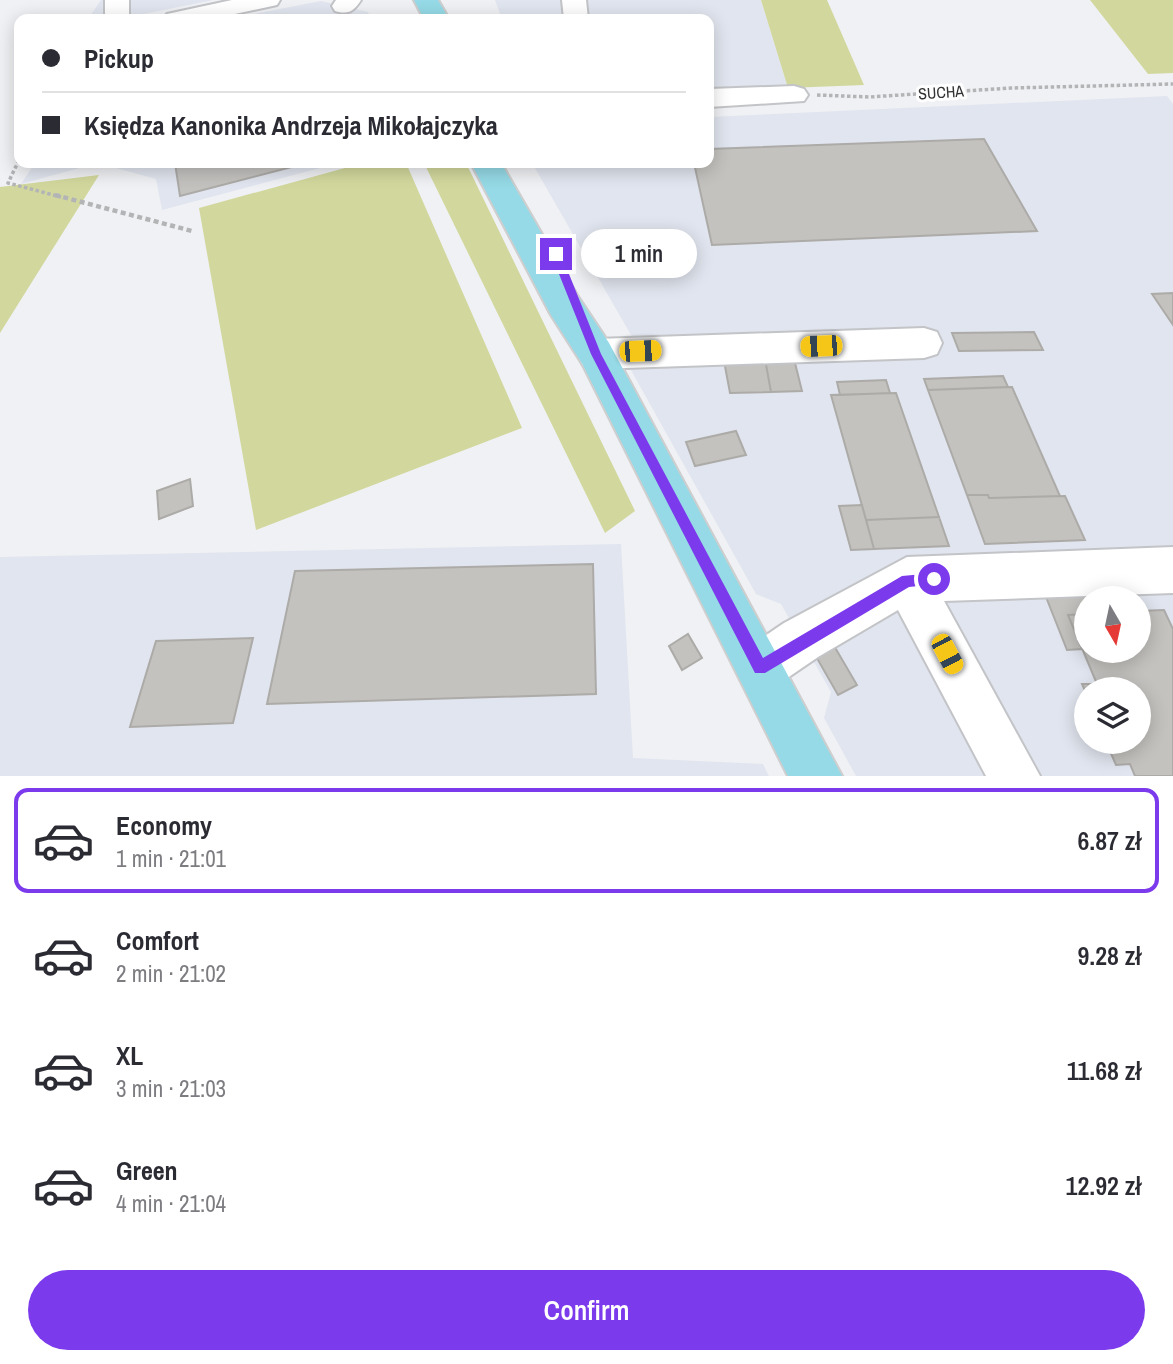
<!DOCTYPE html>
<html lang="en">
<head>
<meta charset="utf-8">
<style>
  :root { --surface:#fff; --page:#f7f7f7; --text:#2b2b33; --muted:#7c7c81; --line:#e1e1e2; --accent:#7c3aed }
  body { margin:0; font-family:"Archivo Narrow",sans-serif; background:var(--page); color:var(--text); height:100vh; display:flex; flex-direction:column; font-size:26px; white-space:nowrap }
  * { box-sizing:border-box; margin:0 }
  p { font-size:23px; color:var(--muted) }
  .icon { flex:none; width:38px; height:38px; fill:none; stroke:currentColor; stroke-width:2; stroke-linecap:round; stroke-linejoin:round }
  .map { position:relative; height:776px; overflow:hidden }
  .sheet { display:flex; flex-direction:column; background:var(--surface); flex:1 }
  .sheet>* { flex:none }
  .guide { position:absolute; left:14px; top:14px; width:700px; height:154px; border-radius:14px; box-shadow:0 4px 18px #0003; display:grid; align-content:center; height:154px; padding:0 28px; background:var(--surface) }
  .needle { width:46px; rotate:171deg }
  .tools { position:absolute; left:1074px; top:586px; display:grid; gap:14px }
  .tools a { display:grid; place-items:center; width:77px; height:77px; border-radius:50%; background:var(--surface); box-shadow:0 4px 18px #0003; font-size:35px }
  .end { position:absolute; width:32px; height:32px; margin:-16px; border:9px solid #7c3aed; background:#fff; box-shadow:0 0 0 4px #fff }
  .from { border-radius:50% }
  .bubble { position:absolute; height:49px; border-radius:24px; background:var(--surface); box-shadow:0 4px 18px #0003; font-size:23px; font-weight:600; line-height:49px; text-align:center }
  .car { position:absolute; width:21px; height:42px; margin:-21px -10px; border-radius:9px; box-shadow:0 0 5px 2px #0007; background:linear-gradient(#f5c518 24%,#345 0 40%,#f5c518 0 76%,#345 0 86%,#f5c518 0) }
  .guide b { display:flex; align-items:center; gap:24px; height:66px; font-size:26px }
  .guide b+b { border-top:2px solid var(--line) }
  .guide i { width:18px; height:18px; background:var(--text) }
  ul { padding:12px 0 0; list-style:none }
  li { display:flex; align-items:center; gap:21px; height:105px; margin:0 14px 10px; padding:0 14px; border:4px solid transparent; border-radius:14px }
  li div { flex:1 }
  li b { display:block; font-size:26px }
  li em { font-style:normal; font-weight:600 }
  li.current { border-color:var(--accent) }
  li>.icon { width:63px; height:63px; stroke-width:1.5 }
  .action { display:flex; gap:14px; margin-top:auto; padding:14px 28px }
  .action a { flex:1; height:80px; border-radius:42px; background:var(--accent); color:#fff; font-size:28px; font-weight:600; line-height:80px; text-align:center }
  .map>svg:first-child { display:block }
  .built { fill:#e1e5ef; fill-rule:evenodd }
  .green { fill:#d2d89d }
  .building { fill:#c4c2bf; stroke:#acaba8; stroke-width:2 }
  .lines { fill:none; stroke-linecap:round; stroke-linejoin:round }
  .minor-casing { stroke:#c3c4c7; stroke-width:4 }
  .major-casing { stroke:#cececf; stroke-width:4 }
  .path-far1 { stroke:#b3b4b6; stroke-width:3.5; stroke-dasharray:3.5 2.5; stroke-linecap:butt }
  .path { stroke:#b3b4b6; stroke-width:4.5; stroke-dasharray:5 3.5; stroke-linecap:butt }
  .minor { fill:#fff; fill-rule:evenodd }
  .major { fill:#95dae6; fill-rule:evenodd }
  .route { fill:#7c3aed }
  .labels { text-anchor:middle; stroke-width:6; stroke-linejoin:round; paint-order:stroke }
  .far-street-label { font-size:16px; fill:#333435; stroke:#fefeff }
</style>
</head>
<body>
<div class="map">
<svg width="1173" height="776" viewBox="0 0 1173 776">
  <rect width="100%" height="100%" fill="#f0f1f4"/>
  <path class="built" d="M101,0H213L119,19H88Z
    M495,0H761L788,88L709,90V19H502Z
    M321,1L368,12L371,19H229Z
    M1167,96L1173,104V776H856L824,718L831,692L781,604L756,594L627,363L646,361L532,163H709V117ZM1087,598H1139V651H1087ZM1087,690H1139V742H1087Z
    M35,163H339L162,210L156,179L98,163L21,184Z
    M621,544L633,758L763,764L769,776H0V557Z"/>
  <path class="green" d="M761,0H827L864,85L788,88Z
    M1090,0H1173V73L1148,74Z
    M363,163H406L522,428L256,530L199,208Z
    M424,163H466L635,511L605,533Z
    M99,175L0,333V187Z"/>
  <path class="building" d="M984,139L1037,231L712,245L694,163H709V149Z
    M175,163H307L180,196Z
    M1173,293V325L1152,294Z
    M1034,332L1043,350L959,351L952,333Z
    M765,359H794L802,391L771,392Z
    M765,359L771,392L730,393L724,361Z
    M1003,376L1008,387L928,390L924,379Z
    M886,380L890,393L840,395L837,382Z
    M1012,387L1060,496L989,498L988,495H967L928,390Z
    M896,393L939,517L866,520L831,395Z
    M736,431L746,455L695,466L686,442Z
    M190,479L193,506L159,519L157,491Z
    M967,495H988L989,498L1065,496L1085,540L985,544Z
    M862,505L874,549L851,550L839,506Z
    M939,517L949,546L874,549L866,520Z
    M593,564L596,694L267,704L295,571Z
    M1088,596L1087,614L1068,615L1082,649L1067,650L1046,597Z
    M1164,610L1173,629V776H1135L1130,764L1116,765L1106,742H1139V690H1087V695L1082,684H1097L1068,615L1087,614V651H1139V611Z
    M688,634L702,658L682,670L669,646Z
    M253,638L233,723L130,727L156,641Z
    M833,644L857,685L838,695L814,653Z"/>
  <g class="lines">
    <defs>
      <path id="minor" d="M105,0H129V19H105Z
        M232,0H280L277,5L211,19H163L167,14Z
        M336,0H361C354,11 349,15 335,11L332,6Z
        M562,0H586L588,19H564Z
        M794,86L804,89L808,95L804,101L709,107V89Z
        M924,328L937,332L942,343L937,354L924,358L596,369L583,365L577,354L583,343L596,339Z
        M1173,547V593L944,601L1040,776H986L898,610L818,657L777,685L760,692L743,685L736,668L743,651L784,623L907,557Z"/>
      <path id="major" d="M414,0H438L449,19H424Z
        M471,163H501L577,295L609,343L842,776H788L583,365L551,315Z"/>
    </defs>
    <use href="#minor" class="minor-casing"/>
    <use href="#major" class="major-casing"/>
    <path class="path-far1" d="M817,95L869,97L1011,88L1173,84
      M19,160L8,183L61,197"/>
    <path class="path" d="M55,195L192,231"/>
    <use href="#minor" class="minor"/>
    <use href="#major" class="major"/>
  </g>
  <path class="route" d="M556,251L561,254L601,354L763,658L902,576L934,573L938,575V584L909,587L765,673H755L591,354L551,254Z"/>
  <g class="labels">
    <g class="far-street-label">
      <text transform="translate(941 92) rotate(-4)" y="6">SUCHA</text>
    </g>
  </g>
</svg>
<div class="tools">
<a><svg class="needle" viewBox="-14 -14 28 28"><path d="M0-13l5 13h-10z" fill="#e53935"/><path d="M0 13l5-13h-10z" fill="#7c7c81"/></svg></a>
<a><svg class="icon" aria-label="layers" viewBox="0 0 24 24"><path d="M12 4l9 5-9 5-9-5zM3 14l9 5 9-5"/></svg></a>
</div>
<i class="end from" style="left:934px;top:579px"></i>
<i class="end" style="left:556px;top:254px"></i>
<div class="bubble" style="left:581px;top:229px;width:116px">1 min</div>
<i class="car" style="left:821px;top:346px;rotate:268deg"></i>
<i class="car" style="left:640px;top:351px;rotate:88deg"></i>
<i class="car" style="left:947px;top:654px;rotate:152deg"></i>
<div class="guide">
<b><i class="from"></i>Pickup</b>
<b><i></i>Księdza Kanonika Andrzeja Mikołajczyka</b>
</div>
</div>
<section class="sheet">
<ul>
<li class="current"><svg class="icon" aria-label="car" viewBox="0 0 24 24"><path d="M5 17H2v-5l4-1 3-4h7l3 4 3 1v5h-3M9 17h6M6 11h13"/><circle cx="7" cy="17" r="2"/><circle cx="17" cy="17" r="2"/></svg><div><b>Economy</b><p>1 min · 21:01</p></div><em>6.87 zł</em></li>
<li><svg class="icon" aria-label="car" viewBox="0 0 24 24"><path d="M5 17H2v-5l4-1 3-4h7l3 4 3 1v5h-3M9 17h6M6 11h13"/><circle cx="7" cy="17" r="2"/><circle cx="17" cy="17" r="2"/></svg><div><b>Comfort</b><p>2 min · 21:02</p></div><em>9.28 zł</em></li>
<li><svg class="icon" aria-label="car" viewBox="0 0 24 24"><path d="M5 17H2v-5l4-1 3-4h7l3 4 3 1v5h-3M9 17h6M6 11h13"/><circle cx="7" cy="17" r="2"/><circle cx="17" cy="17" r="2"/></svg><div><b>XL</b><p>3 min · 21:03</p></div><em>11.68 zł</em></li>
<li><svg class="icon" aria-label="car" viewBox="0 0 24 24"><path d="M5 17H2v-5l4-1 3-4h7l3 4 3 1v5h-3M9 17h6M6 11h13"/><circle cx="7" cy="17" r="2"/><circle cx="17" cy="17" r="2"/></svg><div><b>Green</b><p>4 min · 21:04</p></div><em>12.92 zł</em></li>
</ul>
<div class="action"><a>Confirm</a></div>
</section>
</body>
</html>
